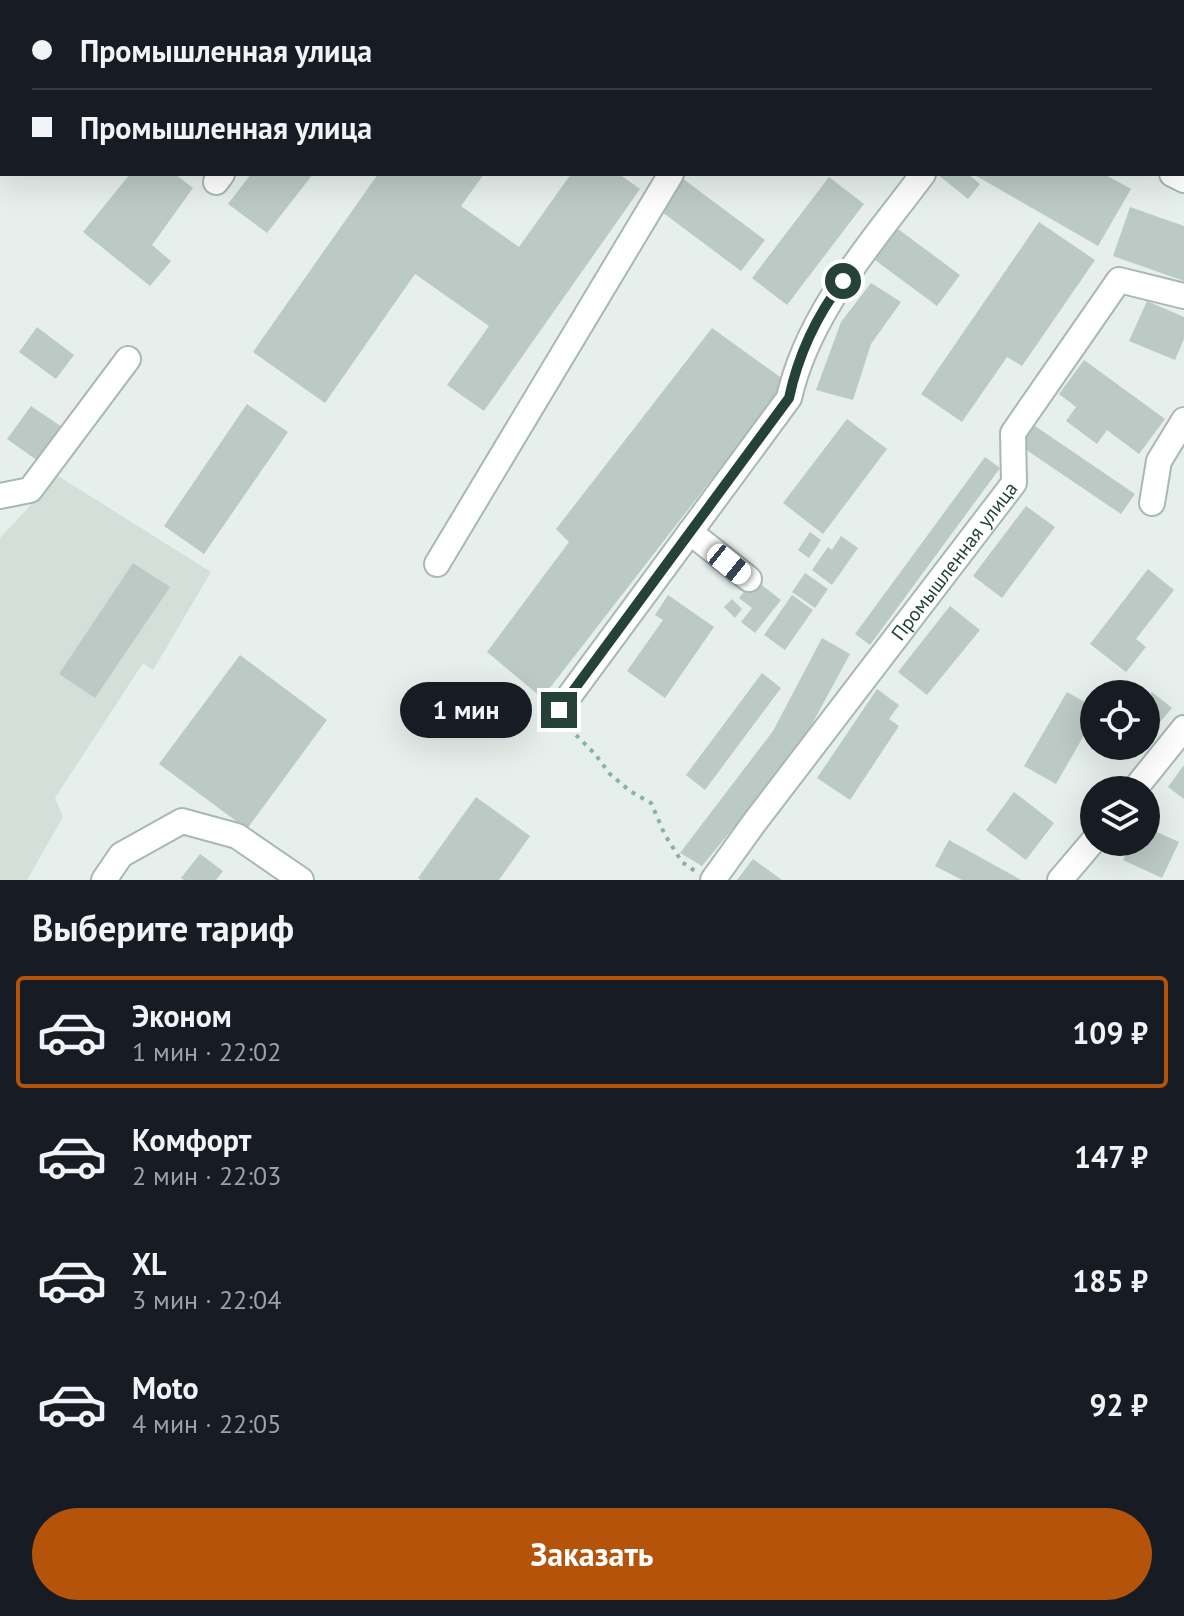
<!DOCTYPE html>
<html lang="ru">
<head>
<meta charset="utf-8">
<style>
  :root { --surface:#171b24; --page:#20242c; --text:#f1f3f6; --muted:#9ea1a6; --line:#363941; --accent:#b45309 }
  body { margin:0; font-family:"PT Sans",sans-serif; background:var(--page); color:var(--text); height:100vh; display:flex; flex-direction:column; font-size:30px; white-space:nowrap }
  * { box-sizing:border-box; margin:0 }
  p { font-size:26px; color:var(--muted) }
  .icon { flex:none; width:44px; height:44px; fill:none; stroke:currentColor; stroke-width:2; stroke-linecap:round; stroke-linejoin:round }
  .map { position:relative; height:880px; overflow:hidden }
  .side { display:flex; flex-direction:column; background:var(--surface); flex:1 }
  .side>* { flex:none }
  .hud { position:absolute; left:0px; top:0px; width:1184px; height:176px; box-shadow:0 8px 32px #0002; display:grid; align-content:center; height:176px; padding:0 32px; background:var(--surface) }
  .fabs { position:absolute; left:1080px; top:680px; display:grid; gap:16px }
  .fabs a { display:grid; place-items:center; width:80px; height:80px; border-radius:50%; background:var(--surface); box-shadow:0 8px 32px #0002; font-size:40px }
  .end { position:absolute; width:36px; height:36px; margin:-18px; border:10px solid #24423a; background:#fff; box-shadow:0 0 0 4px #fff }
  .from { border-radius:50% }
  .bubble { position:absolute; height:56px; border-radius:28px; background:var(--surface); box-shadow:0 8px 32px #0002; font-size:26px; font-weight:800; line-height:56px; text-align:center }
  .car { position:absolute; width:24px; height:48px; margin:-24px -12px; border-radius:10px; box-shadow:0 0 6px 2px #0007; background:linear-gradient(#fff 24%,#345 0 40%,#fff 0 76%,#345 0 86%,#fff 0) }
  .hud b { display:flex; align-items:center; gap:28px; height:76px; font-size:30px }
  .hud b+b { border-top:2px solid var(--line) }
  .hud i { width:20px; height:20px; background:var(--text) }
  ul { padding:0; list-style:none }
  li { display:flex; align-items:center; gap:24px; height:112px; margin:0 16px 12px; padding:0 16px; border:4px solid transparent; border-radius:8px }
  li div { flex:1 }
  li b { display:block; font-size:30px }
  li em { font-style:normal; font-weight:800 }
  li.selected { border-color:var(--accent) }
  li>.icon { width:72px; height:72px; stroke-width:1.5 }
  h2 { padding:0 32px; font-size:36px; line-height:96px }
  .button { display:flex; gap:16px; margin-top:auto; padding:16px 32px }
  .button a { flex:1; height:92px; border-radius:48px; background:var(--accent); color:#fff; font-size:32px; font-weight:800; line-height:92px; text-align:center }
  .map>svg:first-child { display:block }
  .built { fill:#d4dfda }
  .building { fill:#bbcac4 }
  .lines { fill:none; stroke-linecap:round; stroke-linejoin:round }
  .minor-casing { stroke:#a8b8b2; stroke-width:28 }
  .highway-casing { stroke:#c2cac8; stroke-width:28 }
  .path { stroke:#86b3a5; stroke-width:4; stroke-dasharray:4 6; stroke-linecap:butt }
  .minor { stroke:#fff; stroke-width:24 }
  .highway { stroke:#2f6f62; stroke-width:24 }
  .route { stroke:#24423a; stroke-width:10 }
  .labels { text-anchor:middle; stroke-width:6; stroke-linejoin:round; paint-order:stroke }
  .street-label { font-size:20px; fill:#24423a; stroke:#f7fbf9 }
</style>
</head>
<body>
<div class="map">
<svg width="1184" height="880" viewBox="0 0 1184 880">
  <rect width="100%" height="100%" fill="#e6efeb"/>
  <path class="built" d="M58,476L211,572L153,670L143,663L55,798L63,817L27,880H0V538Z"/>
  <path class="building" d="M130,174H175L193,188L152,245L171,261L150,286L83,232Z
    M251,174H313L267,233L228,204Z
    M378,174H484L461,206L519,247L571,174H619L640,189L484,411L447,385L489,326L415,274L325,403L253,352Z
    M937,174H968L980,184L968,199Z
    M973,174H1104L1131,189L1098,246Z
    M829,177L864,204L787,305L752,278Z
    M682,178L765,240L741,271L658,209Z
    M1130,207L1184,226V281L1113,256Z
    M1039,222L1095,260L1022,366L1007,357L962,422L921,394Z
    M898,229L960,275L937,306L875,260Z
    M871,283L901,302L871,344L853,400L816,390L841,322Z
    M1147,301L1184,317V339L1175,360L1129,341Z
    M37,327L74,355L56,379L19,352Z
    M712,328L787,382L542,698L487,652L569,542L556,529Z
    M1084,360L1165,419L1139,454L1107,430L1097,444L1066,421L1076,407L1059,394Z
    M247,404L288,432L204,554L164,526Z
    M31,406L62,427L38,461L7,439Z
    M847,419L887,449L823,534L783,503Z
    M1032,424L1135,494L1121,514L1019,445Z
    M985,457L1000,468L870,645L855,634Z
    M1026,506L1055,527L1002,598L973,576Z
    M810,532L821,540L809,558L798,550Z
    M841,536L858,548L832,585L812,570L828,547L832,550Z
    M133,563L170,587L95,698L59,674Z
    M1148,569L1174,590L1136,639L1146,647L1126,672L1090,644Z
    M805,573L828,589L815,608L792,592Z
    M754,579L781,600L755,633L741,622L752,608L739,598Z
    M668,595L714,627L665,698L627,671L663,620L655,615Z
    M792,595L813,610L785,650L764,635Z
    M732,599L742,609L735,618L724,607Z
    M950,606L980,630L927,695L898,672Z
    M822,638L850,654L799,748L702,866L680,853L773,731Z
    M240,655L327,720L247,829L159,764Z
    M762,673L781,688L705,790L686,775Z
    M877,689L899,705L889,719L899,726L850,800L817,778Z
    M1067,692L1094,707V718L1056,784L1024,766Z
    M1152,692L1172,708L1154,729L1146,723V699Z
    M1184,765V799L1168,787Z
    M1014,792L1054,823L1026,860L986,830Z
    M476,797L530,836L499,880H421L418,878Z
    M1146,827L1179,842L1162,878L1123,860L1132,842H1146Z
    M949,840L1021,880H962L935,866Z
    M200,854L223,871L216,880H184L181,878Z
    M753,859L782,880H737Z"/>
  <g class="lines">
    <defs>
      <g id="minor">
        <path d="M874,0L877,2"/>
        <path d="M19,2L20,0"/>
        <path d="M344,2L345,0"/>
        <path d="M789,2L791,0"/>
        <path d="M1151,2L1152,0"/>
        <path d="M0,36L2,32"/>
        <path d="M1172,174L1184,180"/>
        <path d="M216,182L222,174"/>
        <path d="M0,496L30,490L128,359"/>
        <path d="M1152,503L1159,461L1184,420"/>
        <path d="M690,532L749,579"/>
        <path d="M437,564L671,174"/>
        <path d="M559,710L789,398C809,311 871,244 923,174"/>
        <path d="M1134,790L1184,728"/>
        <path d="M104,880L121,855L182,821L237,836L301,880"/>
        <path id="s1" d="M713,880L754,823L1014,483L1013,433L1119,280L1184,296"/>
        <path d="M1060,880L1094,840"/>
      </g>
      <path id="highway" d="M932,0L934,2
        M989,0L991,2
        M1182,118L1184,119
        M1182,152L1184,153"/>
    </defs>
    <use href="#minor" class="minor-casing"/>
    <use href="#highway" class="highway-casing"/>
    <path class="path" d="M569,728L595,754L610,774L630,791L651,803L665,835L682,862L695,871"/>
    <use href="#minor" class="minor"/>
    <use href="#highway" class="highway"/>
  </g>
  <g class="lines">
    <path class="route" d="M559,710L789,398C798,356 817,315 843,281"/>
  </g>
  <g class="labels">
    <g class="street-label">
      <text dy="7" stroke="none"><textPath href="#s1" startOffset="400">Промышленная улица</textPath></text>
    </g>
  </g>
</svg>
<div class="fabs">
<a><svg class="icon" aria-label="locate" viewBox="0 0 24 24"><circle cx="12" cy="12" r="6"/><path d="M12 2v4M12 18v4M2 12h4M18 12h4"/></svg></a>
<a><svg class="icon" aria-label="layers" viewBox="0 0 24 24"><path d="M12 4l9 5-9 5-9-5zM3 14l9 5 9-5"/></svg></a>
</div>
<i class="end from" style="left:843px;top:281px"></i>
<i class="end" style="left:559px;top:710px"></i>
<div class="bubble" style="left:400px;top:682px;width:132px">1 мин</div>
<i class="car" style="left:729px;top:564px;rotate:129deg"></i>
<div class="hud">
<b><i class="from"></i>Промышленная улица</b>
<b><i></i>Промышленная улица</b>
</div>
</div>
<section class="side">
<h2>Выберите тариф</h2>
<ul>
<li class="selected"><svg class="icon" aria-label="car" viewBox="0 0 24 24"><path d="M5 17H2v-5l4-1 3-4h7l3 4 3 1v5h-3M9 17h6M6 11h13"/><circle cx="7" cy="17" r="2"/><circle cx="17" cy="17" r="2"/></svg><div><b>Эконом</b><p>1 мин · 22:02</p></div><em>109 ₽</em></li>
<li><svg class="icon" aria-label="car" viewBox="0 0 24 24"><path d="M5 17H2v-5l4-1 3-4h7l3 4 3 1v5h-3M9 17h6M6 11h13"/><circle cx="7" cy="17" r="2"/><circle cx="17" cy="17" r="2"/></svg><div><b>Комфорт</b><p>2 мин · 22:03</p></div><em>147 ₽</em></li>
<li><svg class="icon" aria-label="car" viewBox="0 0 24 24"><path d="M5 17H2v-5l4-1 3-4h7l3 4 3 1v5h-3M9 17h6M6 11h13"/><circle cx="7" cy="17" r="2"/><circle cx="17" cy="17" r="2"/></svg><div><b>XL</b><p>3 мин · 22:04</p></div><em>185 ₽</em></li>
<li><svg class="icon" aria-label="car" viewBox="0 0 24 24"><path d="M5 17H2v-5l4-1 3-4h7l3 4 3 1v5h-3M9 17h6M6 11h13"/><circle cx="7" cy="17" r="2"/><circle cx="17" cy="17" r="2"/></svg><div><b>Moto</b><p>4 мин · 22:05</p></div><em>92 ₽</em></li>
</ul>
<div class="button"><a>Заказать</a></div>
</section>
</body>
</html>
